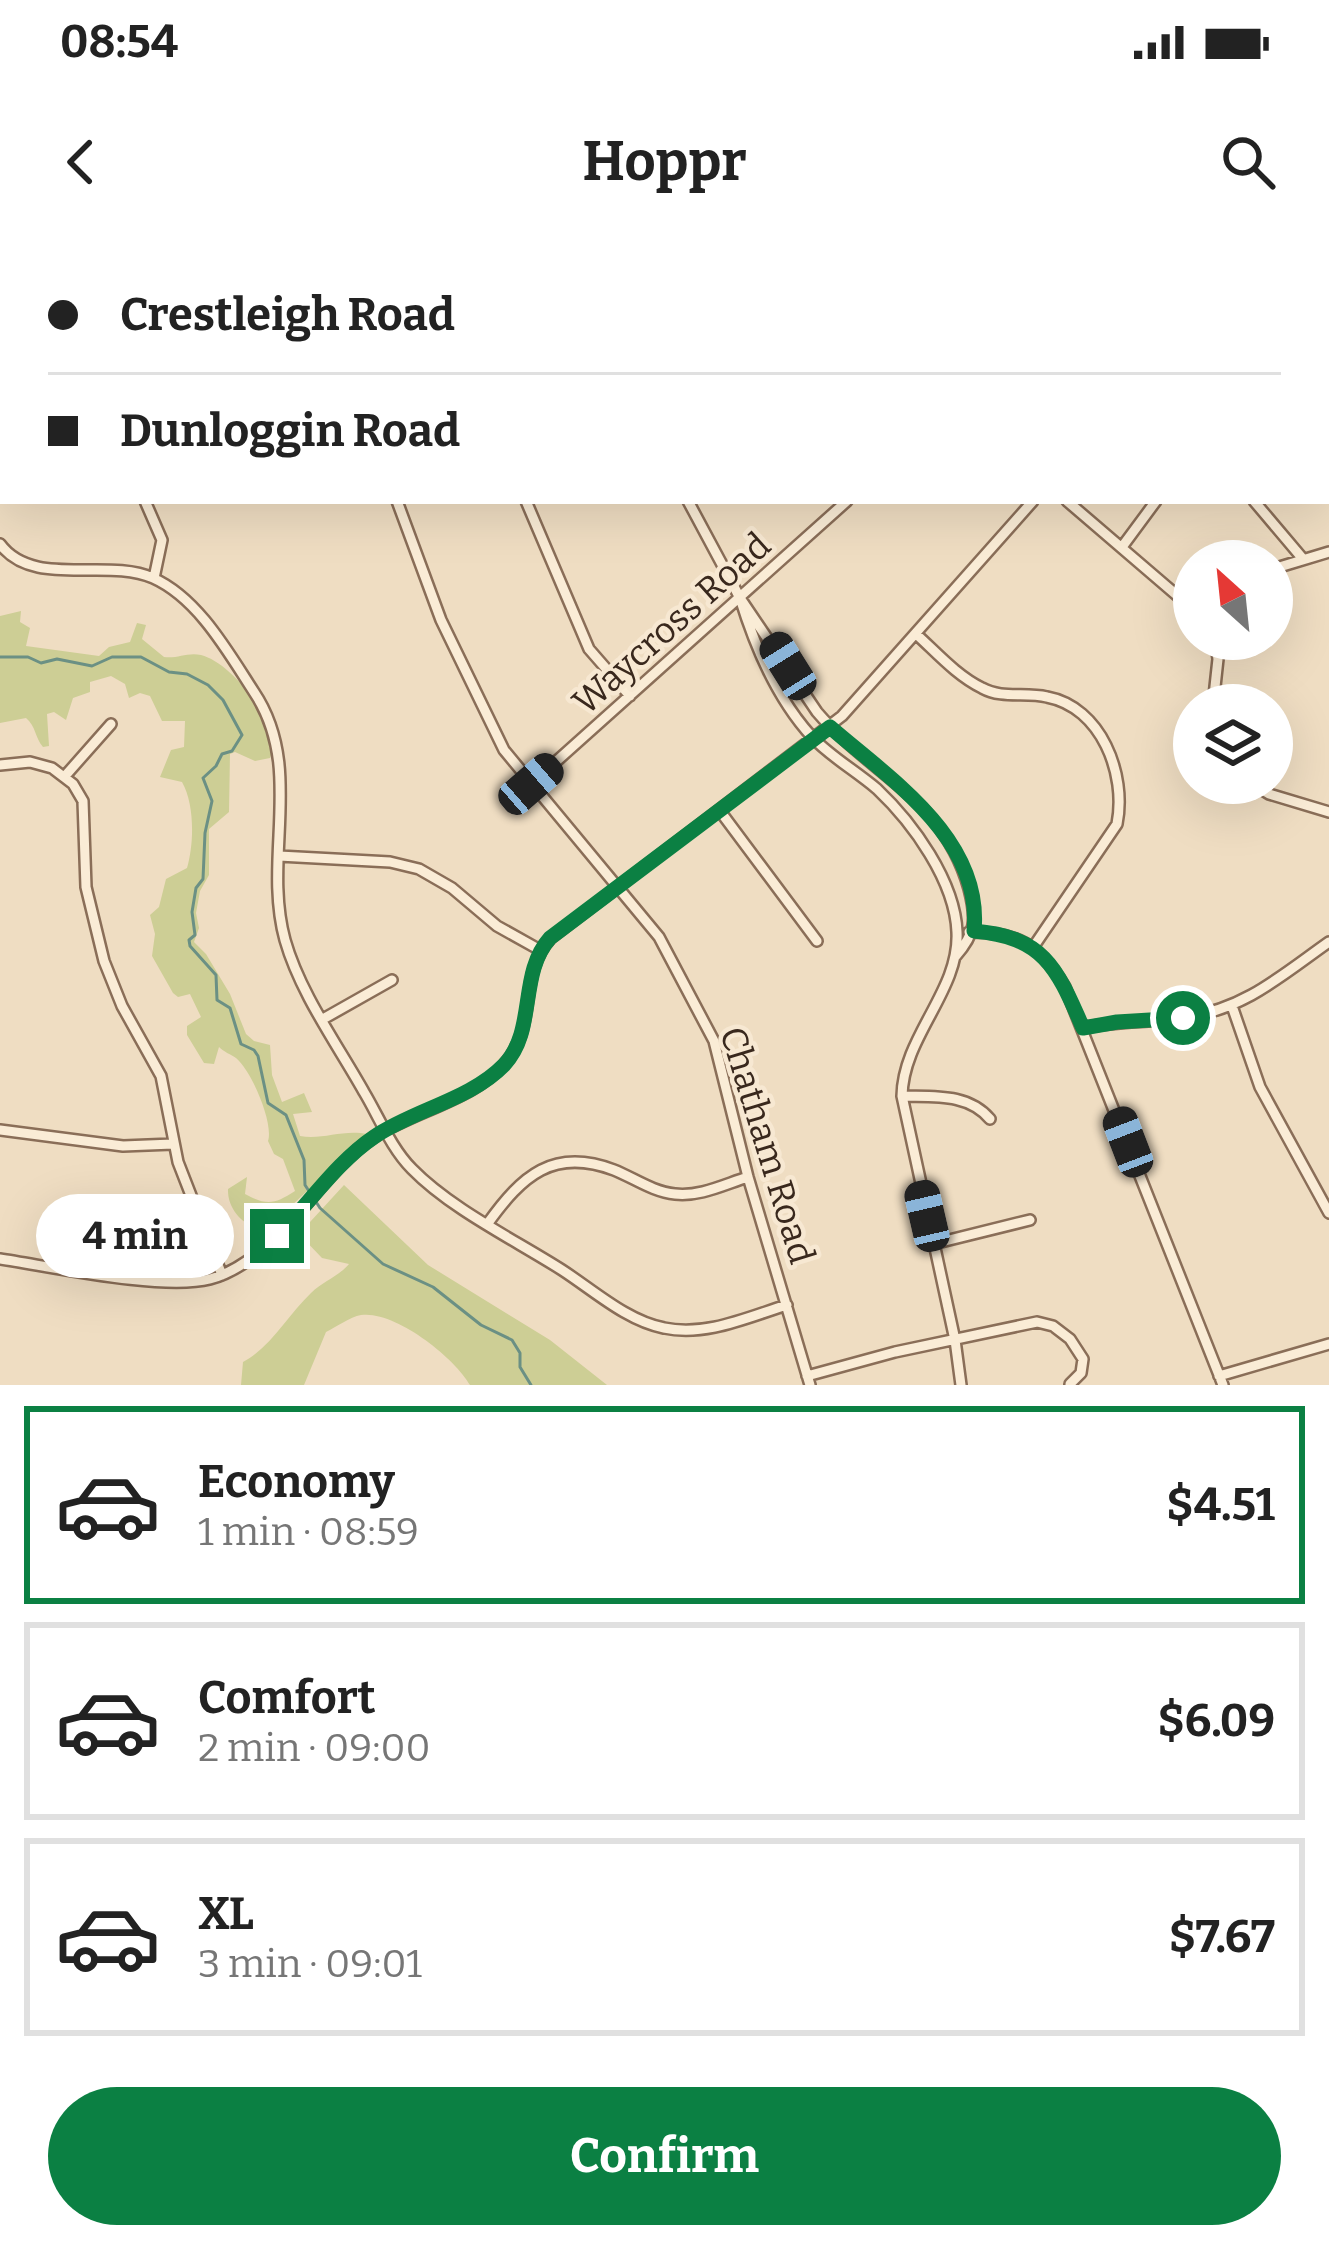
<!DOCTYPE html>
<html lang="en">
<head>
<meta charset="utf-8">
<style>
  :root { --surface:#fff; --page:#f6f6f6; --text:#222; --muted:#767676; --line:#e0e0e0; --accent:#0b8043 }
  body { margin:0; font-family:Bitter,serif; background:var(--page); color:var(--text); height:100vh; display:flex; flex-direction:column; font-size:45px; white-space:nowrap }
  * { box-sizing:border-box; margin:0 }
  p { font-size:39px; color:var(--muted) }
  .icon { flex:none; width:66px; height:66px; fill:none; stroke:currentColor; stroke-width:2; stroke-linecap:round; stroke-linejoin:round }
  .map { position:relative; height:1145px; overflow:hidden }
  .details { display:flex; flex-direction:column; background:var(--surface); flex:1 }
  .details>* { flex:none }
  .hud { position:absolute; left:0px; top:0px; width:1329px; height:264px; box-shadow:0 12px 48px #0002; display:grid; align-content:center; height:264px; padding:0 48px; background:var(--surface) }
  .needle { width:78px; rotate:333deg }
  .tools { position:absolute; left:1173px; top:300px; display:grid; gap:24px }
  .tools a { display:grid; place-items:center; width:120px; height:120px; border-radius:50%; background:var(--surface); box-shadow:0 12px 48px #0002; font-size:60px }
  .end { position:absolute; width:54px; height:54px; margin:-27px; border:15px solid #0b8043; background:#fff; box-shadow:0 0 0 6px #fff }
  .from { border-radius:50% }
  .bubble { position:absolute; height:84px; border-radius:42px; background:var(--surface); box-shadow:0 12px 48px #0002; font-size:39px; font-weight:700; line-height:84px; text-align:center }
  .car { position:absolute; width:36px; height:72px; margin:-36px -18px; border-radius:15px; box-shadow:0 0 9px 3px #0007; background:linear-gradient(#222 24%,#8ab4d8 0 40%,#222 0 76%,#8ab4d8 0 86%,#222 0) }
  .hud b { display:flex; align-items:center; gap:42px; height:114px; font-size:45px }
  .hud b+b { border-top:3px solid var(--line) }
  .hud i { width:30px; height:30px; background:var(--text) }
  ul { padding:21px 0 0; list-style:none }
  li { display:flex; align-items:center; gap:36px; height:198px; margin:0 24px 18px; padding:0 24px; border:6px solid var(--line); border-radius:0px }
  li div { flex:1 }
  li b { display:block; font-size:45px }
  li em { font-style:normal; font-weight:700 }
  li.active { border-color:var(--accent) }
  li>.icon { width:108px; height:108px; stroke-width:1.5 }
  .cta { display:flex; gap:24px; margin-top:auto; padding:24px 48px }
  .cta a { flex:1; height:138px; border-radius:72px; background:var(--accent); color:#fff; font-size:48px; font-weight:700; line-height:138px; text-align:center }
  .status { display:flex; justify-content:space-between; align-items:center; height:84px; padding:0 60px; background:var(--surface); direction:ltr }
  .status svg { height:33px; fill:currentColor }
  header { display:flex; justify-content:space-between; align-items:center; height:156px; padding:0 48px; background:var(--surface); font-size:54px; font-weight:700 }
  .map>svg:first-child { display:block }
  .green { fill:#cdce95 }
  .lines { fill:none; stroke-linecap:round; stroke-linejoin:round }
  .stream { stroke:#6b9084; stroke-width:3 }
  .minor-casing { stroke:#8a6e58; stroke-width:14 }
  .minor { stroke:#faecd6; stroke-width:9 }
  .route { stroke:#0b8043; stroke-width:15 }
  .labels { text-anchor:middle; stroke-width:9; stroke-linejoin:round; paint-order:stroke }
  .street-label { font-size:36px; fill:#39281d; stroke:#f7e8d2 }
</style>
</head>
<body>
<div class="status"><b>08:54</b><svg viewBox="0 0 49 12"><path d="M0 12V9h3v3zM5 12V6h3v6zM10 12V3h3v9zM15 12V0h3v12zM26 1h20v11H26zM47 4h2v5h-2z"/></svg></div>
<header><svg class="icon" aria-label="back" viewBox="0 0 24 24"><path d="M15 5l-7 7 7 7"/></svg>Hoppr<svg class="icon" aria-label="search" viewBox="0 0 24 24"><circle cx="10" cy="10" r="6"/><path d="M15 15l6 6"/></svg></header>
<div class="map">
<svg width="1329" height="1145" viewBox="0 0 1329 1145">
  <rect width="100%" height="100%" fill="#efddc2"/>
  <path class="green" d="M21,371L20,382L30,388L26,406L99,416L109,407L130,402L137,383L146,385L142,399L164,417C177,419 187,412 201,415C233,423 282,486 270,518L255,521L235,512L230,514L229,572L209,589V635L200,651L196,673L199,688L194,702L206,714L230,754L246,794L254,801L270,805L272,835L282,862L304,853L312,872L293,874L300,896C323,900 343,889 367,894L267,989C246,990 227,970 228,949L247,937L245,954C267,966 275,964 295,951L283,919L274,914L268,901C274,883 251,830 236,818C230,814 224,812 219,807L214,824L204,823L187,795V786L201,777L190,754L178,757L173,753L152,716L155,694L150,675L159,667L166,639L187,628C194,604 195,565 182,542L160,537L171,510L184,507L185,481H162L150,456L140,453L129,458L125,444L111,436L90,442V452L73,458L66,480L54,472L47,474L49,506L43,507C35,498 36,486 26,478L0,483V376Z
    M344,945L428,1025L550,1100L607,1145H470C455,1118 395,1070 361,1075C350,1077 336,1087 326,1092L304,1145H241L243,1122C271,1107 288,1075 311,1053C323,1041 338,1037 349,1024L322,1018L299,994Z"/>
  <g class="lines">
    <path class="stream" d="M1192,3V0
      M0,417H28L41,423L57,419L92,426L112,417H141L169,432L187,434L208,445L223,460L242,495L232,511L222,514L216,526L203,538L212,561L205,593L203,639L196,648L192,672L195,695L189,700L190,706L216,735L217,760L230,768L241,804L254,810L258,816L268,863L286,875L304,920L305,945L320,968L383,1024L433,1047L481,1085L512,1100L520,1113V1127L531,1145"/>
    <defs>
      <path id="minor" d="M47,0V3
        M300,0L301,3
        M419,0L420,3
        M545,0L547,3
        M687,0L688,3
        M794,0L795,3
        M986,0L989,3
        M1068,0V3
        M235,3L242,0
        M1326,69L1329,60
        M145,261L162,300L154,338
        M397,261L441,380L504,510L659,697L714,801L748,937L810,1145
        M526,261L589,409L630,456
        M688,261L740,358L817,472C871,535 944,559 969,649C977,680 976,693 955,717
        M1067,261L1194,370
        M1254,261L1303,319
        M0,304C33,349 107,317 153,338C198,358 228,412 254,452C305,528 262,617 285,700C300,753 337,804 364,852C379,877 391,908 412,929C451,969 515,1000 562,1030C593,1050 627,1081 664,1088C706,1097 748,1077 787,1065
        M1122,307L1156,261
        M1276,328L1329,312
        M740,358C755,407 777,459 812,497C831,517 856,531 877,549C913,583 955,641 957,692C960,751 903,796 902,856L955,1100L961,1145
        M916,394C936,412 957,436 982,448C1002,459 1025,452 1047,457C1101,467 1127,534 1117,584L1034,706
        M1213,465L1218,419L1215,399
        M0,525L30,522L52,528L73,544L83,561L86,647L104,721L122,766L161,836L178,922L222,1035
        M65,536L111,484
        M1251,543L1269,554L1329,572
        M531,544L847,261
        M720,571L817,701
        M279,616L390,622L419,629L452,648L497,686L540,710
        M969,692C1019,692 1040,705 1065,747L1223,1145
        M1232,766L1260,847L1329,973
        M323,779L392,740
        M1083,788C1118,780 1153,783 1188,777C1246,768 1282,735 1329,702
        M902,856C934,857 968,853 990,879
        M0,890L123,906L173,904
        M488,983C522,936 553,907 614,930C634,938 653,952 675,954C700,957 725,944 748,937
        M933,1004L1030,980
        M0,1019C53,1027 163,1051 210,1039C237,1032 260,1013 279,994C311,963 338,920 376,896C417,870 481,858 510,817C536,781 519,732 551,698L842,476L1033,261
        M807,1136L895,1112L1037,1082L1053,1086L1070,1099L1083,1119L1081,1133L1070,1144
        M1219,1136L1329,1104"/>
    </defs>
    <use href="#minor" class="minor-casing"/>
    <use href="#minor" class="minor"/>
  </g>
  <g class="lines">
    <path class="route" d="M277,996C308,965 337,922 374,897C413,870 470,860 504,825C537,790 518,734 550,698L830,487C890,539 983,599 974,691C1045,697 1057,729 1083,788L1117,782L1183,778"/>
  </g>
  <g class="labels">
    <g class="street-label">
      <text transform="translate(671 383) rotate(-42)" y="13">Waycross Road</text>
      <text transform="translate(768 905) rotate(73)" y="13">Chatham Road</text>
    </g>
  </g>
</svg>
<div class="tools">
<a><svg class="needle" viewBox="-14 -14 28 28"><path d="M0-13l5 13h-10z" fill="#e53935"/><path d="M0 13l5-13h-10z" fill="#767676"/></svg></a>
<a><svg class="icon" aria-label="layers" viewBox="0 0 24 24"><path d="M12 4l9 5-9 5-9-5zM3 14l9 5 9-5"/></svg></a>
</div>
<i class="end from" style="left:1183px;top:778px"></i>
<i class="end" style="left:277px;top:996px"></i>
<div class="bubble" style="left:36px;top:954px;width:198px">4 min</div>
<i class="car" style="left:788px;top:426px;rotate:328deg"></i>
<i class="car" style="left:531px;top:544px;rotate:49deg"></i>
<i class="car" style="left:1128px;top:902px;rotate:339deg"></i>
<i class="car" style="left:927px;top:976px;rotate:347deg"></i>
<div class="hud">
<b><i class="from"></i>Crestleigh Road</b>
<b><i></i>Dunloggin Road</b>
</div>
</div>
<section class="details">
<ul>
<li class="active"><svg class="icon" aria-label="car" viewBox="0 0 24 24"><path d="M5 17H2v-5l4-1 3-4h7l3 4 3 1v5h-3M9 17h6M6 11h13"/><circle cx="7" cy="17" r="2"/><circle cx="17" cy="17" r="2"/></svg><div><b>Economy</b><p>1 min · 08:59</p></div><em>$4.51</em></li>
<li><svg class="icon" aria-label="car" viewBox="0 0 24 24"><path d="M5 17H2v-5l4-1 3-4h7l3 4 3 1v5h-3M9 17h6M6 11h13"/><circle cx="7" cy="17" r="2"/><circle cx="17" cy="17" r="2"/></svg><div><b>Comfort</b><p>2 min · 09:00</p></div><em>$6.09</em></li>
<li><svg class="icon" aria-label="car" viewBox="0 0 24 24"><path d="M5 17H2v-5l4-1 3-4h7l3 4 3 1v5h-3M9 17h6M6 11h13"/><circle cx="7" cy="17" r="2"/><circle cx="17" cy="17" r="2"/></svg><div><b>XL</b><p>3 min · 09:01</p></div><em>$7.67</em></li>
</ul>
<div class="cta"><a>Confirm</a></div>
</section>
</body>
</html>
